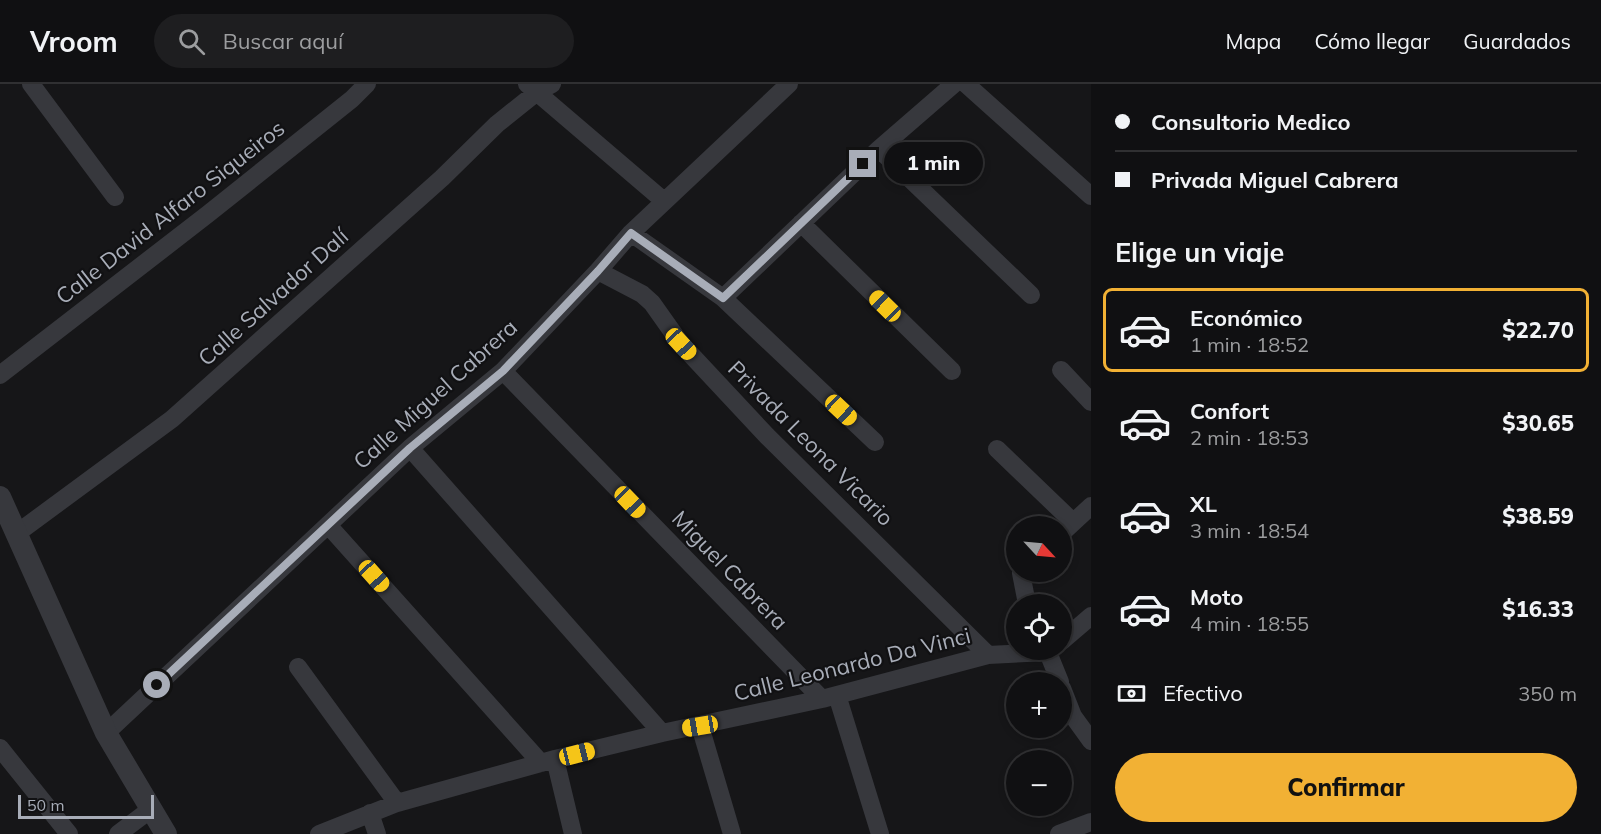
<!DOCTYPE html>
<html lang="es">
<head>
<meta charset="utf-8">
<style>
  :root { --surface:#101012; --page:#1e1e20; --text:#f1f3f6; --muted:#9c9d9f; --line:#303032; --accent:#f2b134 }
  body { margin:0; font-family:Mulish,sans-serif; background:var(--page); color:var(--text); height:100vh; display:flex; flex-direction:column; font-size:22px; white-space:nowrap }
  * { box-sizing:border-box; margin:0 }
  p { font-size:20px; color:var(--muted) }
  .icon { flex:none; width:33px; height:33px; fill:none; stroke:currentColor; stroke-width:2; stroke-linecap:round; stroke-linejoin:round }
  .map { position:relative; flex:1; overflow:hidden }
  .drawer { display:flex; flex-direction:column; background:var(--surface); width:510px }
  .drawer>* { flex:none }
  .top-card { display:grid; align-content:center; height:132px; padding:0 24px; background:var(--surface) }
  .needle { width:39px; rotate:116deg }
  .fabs { position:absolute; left:1006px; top:432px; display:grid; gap:12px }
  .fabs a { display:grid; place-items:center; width:66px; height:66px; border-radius:50%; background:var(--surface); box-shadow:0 3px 9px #0003,0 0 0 2px var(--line); font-size:30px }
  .scale { position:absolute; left:18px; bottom:15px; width:136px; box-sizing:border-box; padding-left:6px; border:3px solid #a8adb8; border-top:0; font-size:16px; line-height:21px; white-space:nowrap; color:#a8adb8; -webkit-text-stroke:4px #111113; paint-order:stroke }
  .end { position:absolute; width:27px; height:27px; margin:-14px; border:8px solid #a8adb8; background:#111; box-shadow:0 0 0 3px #111 }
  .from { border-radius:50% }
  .bubble { position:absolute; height:42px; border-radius:21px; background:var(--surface); box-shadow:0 3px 9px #0003,0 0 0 2px var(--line); font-size:20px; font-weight:800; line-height:42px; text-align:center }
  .car { position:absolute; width:18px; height:36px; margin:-18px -9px; border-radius:8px; box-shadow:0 0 4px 2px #0007; background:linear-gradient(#f5c518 24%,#345 0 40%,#f5c518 0 76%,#345 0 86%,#f5c518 0) }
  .top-card b { display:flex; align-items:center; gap:21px; height:57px; font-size:22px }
  .top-card b+b { border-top:2px solid var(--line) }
  .top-card i { width:15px; height:15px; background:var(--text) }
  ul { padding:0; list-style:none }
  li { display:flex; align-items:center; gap:18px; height:84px; margin:0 12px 9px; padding:0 12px; border:3px solid transparent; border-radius:9px }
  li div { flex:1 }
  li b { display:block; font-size:22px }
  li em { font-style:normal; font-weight:800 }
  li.selected { border-color:var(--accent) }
  li>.icon { width:54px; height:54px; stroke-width:1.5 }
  h2 { padding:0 24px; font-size:27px; line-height:72px }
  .pay { display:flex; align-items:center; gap:15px; height:66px; padding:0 24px; font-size:22px }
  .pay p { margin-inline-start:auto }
  .primary-button { display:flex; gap:12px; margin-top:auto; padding:12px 24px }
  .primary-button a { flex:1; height:69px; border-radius:36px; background:var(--accent); color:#111; font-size:24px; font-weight:800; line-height:69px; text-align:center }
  header { display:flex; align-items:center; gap:36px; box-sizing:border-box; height:84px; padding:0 30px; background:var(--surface); border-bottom:2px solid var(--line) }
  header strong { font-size:28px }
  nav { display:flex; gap:33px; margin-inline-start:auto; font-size:21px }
  .search { width:420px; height:54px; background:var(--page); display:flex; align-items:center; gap:15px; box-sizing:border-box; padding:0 21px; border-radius:33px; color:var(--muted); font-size:22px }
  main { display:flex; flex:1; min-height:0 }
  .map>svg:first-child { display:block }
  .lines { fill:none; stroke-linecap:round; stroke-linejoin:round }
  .minor { stroke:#37383d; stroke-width:18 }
  .tertiary { stroke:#37383d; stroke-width:22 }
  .route { stroke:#a8adb8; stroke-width:8 }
  .labels { text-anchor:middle; stroke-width:4.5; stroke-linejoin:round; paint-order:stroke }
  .street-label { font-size:22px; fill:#a8adb8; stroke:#111113 }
</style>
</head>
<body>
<header>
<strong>Vroom</strong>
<div class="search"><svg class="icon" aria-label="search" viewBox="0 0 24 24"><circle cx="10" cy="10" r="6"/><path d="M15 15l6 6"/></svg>Buscar aquí</div>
<nav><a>Mapa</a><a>Cómo llegar</a><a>Guardados</a></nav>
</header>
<main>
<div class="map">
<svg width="1091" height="750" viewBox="0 0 1091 750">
  <rect width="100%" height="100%" fill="#161618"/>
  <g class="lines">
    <path class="minor" d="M31,0L115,113
      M527,0L664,117
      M966,0L1091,112
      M879,65L1031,211
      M801,139L952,287
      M631,149L723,214L879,65L954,0
      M598,187L642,210L652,219L681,260L767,352L988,571
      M723,214L875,358
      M1061,286L1091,318
      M503,287L822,615
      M0,291L208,130L352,15L367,0
      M410,364L662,649
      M997,365L1073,438
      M328,441L541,679
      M1062,449L1091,422
      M16,450L172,335L442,94L497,40L537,8L552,0
      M1023,488L1021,489L1027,520
      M1062,557L1091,532
      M1047,566L1060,598
      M298,583L397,719
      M1062,604L1073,632L1091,657
      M837,611L880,750
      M700,642L732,750
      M106,649L410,364L503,287L598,187L631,149L789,0
      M0,664L69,750
      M555,675L573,750
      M370,729L377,750
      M118,750L151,725
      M319,750L397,719L555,675L662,649L822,615L988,571L1048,568L1051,566
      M1059,750L1091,738"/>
    <path class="tertiary" d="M0,413L106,649L166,750"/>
  </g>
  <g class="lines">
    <path class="route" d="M157,601L410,364L503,287L598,187L631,149L723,214L863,80"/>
  </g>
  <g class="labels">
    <g class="street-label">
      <text transform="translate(170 128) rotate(-38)" y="8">Calle David Alfaro Siqueiros</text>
      <text transform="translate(273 213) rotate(-42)" y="8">Calle Salvador Dalí</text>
      <text transform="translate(435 310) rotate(-42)" y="8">Calle Miguel Cabrera</text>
      <text transform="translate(811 359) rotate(45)" y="8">Privada Leona Vicario</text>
      <text transform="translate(730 486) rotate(46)" y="8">Miguel Cabrera</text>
      <text transform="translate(852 580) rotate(-14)" y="8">Calle Leonardo Da Vinci</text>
    </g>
  </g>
</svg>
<div class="fabs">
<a><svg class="needle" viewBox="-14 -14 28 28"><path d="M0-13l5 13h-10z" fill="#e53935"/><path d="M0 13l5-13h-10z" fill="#9c9d9f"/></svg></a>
<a><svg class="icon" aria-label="locate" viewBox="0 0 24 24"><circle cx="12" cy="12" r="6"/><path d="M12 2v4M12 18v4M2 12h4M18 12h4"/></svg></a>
<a>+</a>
<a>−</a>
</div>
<div class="scale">50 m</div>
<i class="end from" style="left:157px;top:601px"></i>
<i class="end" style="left:863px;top:80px"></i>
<div class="bubble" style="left:884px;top:58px;width:99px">1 min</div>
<i class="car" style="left:885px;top:222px;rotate:314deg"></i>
<i class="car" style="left:681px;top:260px;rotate:137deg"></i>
<i class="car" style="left:841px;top:326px;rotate:133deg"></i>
<i class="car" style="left:630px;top:418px;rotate:136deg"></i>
<i class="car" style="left:374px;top:492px;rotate:138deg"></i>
<i class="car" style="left:700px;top:642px;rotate:260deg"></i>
<i class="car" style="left:577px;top:670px;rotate:76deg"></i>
</div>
<section class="drawer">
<div class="top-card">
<b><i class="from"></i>Consultorio Medico</b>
<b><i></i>Privada Miguel Cabrera</b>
</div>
<h2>Elige un viaje</h2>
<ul>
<li class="selected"><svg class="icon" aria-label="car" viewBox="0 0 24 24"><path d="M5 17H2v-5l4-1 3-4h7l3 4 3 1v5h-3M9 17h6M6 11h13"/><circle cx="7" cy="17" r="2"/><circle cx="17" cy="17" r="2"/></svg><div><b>Económico</b><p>1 min · 18:52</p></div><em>$22.70</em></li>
<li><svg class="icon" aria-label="car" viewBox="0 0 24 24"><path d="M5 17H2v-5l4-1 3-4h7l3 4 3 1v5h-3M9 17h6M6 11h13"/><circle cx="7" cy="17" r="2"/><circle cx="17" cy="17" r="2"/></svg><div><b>Confort</b><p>2 min · 18:53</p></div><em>$30.65</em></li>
<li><svg class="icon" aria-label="car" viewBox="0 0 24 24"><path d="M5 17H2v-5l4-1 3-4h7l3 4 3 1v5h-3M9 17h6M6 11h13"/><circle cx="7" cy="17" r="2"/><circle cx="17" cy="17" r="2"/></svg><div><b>XL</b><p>3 min · 18:54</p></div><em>$38.59</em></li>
<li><svg class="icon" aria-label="car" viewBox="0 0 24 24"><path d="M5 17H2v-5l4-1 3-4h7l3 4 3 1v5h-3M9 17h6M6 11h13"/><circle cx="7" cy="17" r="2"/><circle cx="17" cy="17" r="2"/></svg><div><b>Moto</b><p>4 min · 18:55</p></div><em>$16.33</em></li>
</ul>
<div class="pay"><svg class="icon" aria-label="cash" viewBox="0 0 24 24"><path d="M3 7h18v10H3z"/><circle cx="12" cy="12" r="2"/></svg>Efectivo<p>350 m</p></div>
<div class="primary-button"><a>Confirmar</a></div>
</section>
</main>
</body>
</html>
